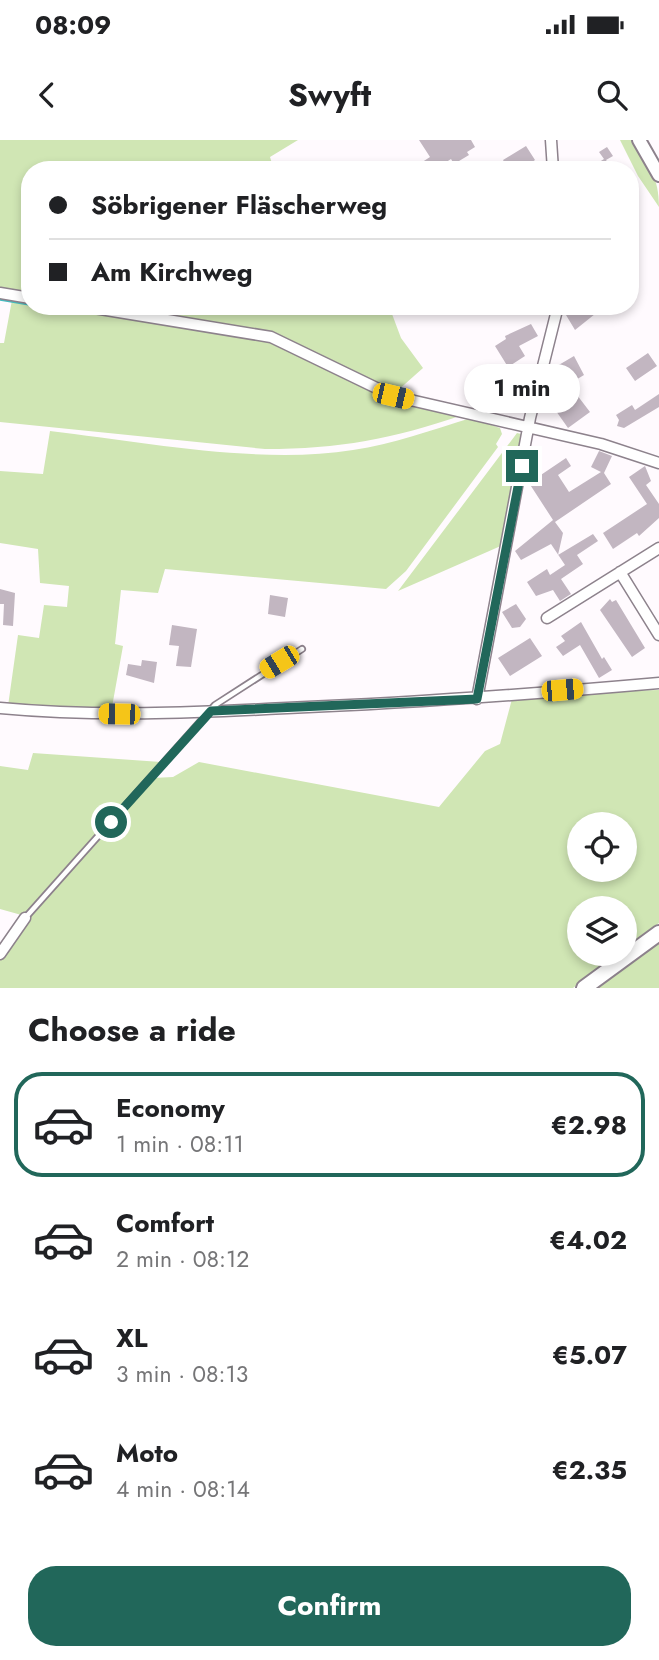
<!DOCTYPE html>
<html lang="en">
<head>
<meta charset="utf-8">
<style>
  :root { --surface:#fff; --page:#f2f2f2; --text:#202124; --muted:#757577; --line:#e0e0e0; --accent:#21675a }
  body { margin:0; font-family:Jost,sans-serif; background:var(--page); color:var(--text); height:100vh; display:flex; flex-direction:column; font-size:26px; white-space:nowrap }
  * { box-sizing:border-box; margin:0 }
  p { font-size:23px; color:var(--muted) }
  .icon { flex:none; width:38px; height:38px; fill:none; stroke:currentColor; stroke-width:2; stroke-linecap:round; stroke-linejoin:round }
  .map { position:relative; height:848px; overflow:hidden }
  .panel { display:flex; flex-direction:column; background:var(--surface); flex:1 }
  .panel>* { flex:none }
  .guide { position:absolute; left:21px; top:21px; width:618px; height:154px; border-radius:28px; box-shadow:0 4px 10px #0003; display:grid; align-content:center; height:154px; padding:0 28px; background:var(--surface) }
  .controls { position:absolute; left:567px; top:672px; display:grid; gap:14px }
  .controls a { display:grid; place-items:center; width:70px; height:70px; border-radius:50%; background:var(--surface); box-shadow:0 4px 10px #0003; font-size:35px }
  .end { position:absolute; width:32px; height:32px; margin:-16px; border:9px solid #21675a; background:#fff; box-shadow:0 0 0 4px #fff }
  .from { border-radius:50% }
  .bubble { position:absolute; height:49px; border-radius:24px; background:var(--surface); box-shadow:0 4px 10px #0003; font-size:23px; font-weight:700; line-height:49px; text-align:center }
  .car { position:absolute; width:21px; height:42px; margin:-21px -10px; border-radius:9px; box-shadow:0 0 5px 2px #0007; background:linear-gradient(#f5c518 24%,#345 0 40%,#f5c518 0 76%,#345 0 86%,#f5c518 0) }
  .guide b { display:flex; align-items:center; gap:24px; height:66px; font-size:26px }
  .guide b+b { border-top:2px solid var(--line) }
  .guide i { width:18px; height:18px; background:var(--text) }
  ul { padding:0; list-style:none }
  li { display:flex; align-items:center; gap:21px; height:105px; margin:0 14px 10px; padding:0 14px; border:4px solid transparent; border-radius:28px }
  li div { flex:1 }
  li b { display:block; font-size:26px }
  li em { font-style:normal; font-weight:700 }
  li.current { border-color:var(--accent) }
  li>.icon { width:63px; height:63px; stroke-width:1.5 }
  h2 { padding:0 28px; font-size:32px; line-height:84px }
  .action { display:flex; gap:14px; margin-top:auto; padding:14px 28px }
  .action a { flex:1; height:80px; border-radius:28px; background:var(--accent); color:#fff; font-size:28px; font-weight:700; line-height:80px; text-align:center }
  .status { display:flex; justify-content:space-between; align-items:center; height:49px; padding:0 35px; background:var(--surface); direction:ltr }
  .status svg { height:19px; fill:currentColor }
  header { display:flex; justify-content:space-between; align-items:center; height:91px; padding:0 28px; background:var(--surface); font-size:32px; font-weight:700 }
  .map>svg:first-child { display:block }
  .green { fill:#d0e6b4; fill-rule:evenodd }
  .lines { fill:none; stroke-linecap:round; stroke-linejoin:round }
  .stream { stroke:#45babe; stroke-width:3.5 }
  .building { fill:#c2b6c1 }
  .service-casing { stroke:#8d828c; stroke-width:8 }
  .minor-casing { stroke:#8d828c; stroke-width:13 }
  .tertiary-casing { stroke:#8d828c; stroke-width:16 }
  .secondary-casing { stroke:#8d828c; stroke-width:18 }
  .service { stroke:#fff; stroke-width:4.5 }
  .minor { stroke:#fff; stroke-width:10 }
  .tertiary { stroke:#fff; stroke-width:12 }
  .secondary { stroke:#fff; stroke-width:14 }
  .route { stroke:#21675a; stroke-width:9 }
</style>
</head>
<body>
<div class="status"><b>08:09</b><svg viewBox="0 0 49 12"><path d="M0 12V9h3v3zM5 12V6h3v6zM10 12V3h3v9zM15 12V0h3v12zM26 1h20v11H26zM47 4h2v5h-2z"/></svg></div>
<header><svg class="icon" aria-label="back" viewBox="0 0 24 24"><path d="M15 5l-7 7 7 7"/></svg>Swyft<svg class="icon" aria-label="search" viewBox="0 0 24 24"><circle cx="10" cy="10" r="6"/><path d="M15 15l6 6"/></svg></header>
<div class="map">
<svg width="659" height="848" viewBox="0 0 659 848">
  <rect width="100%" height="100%" fill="#fffafe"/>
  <path class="green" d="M0,0H298L270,17L274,30H30V155L0,150Z
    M620,0H634C649,26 659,37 659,67L638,36Z
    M12,160L30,162V166H58L269,199L392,258L463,275C392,299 340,309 265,309L0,282V203H4Z
    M102,166H389L401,198L423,228L396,252L272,194Z
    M471,278L500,288L502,294L496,304L498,307L406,431L386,449L165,429L158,453L121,450L115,504L123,506L112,567H101L93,571L8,566L18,495L39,498L44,465L67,467L69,446L40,443L38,409L0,403V331L43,334L50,291C144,302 260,325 353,310C393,304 432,290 471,278Z
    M517,293L525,295L503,405L398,451Z
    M659,550V783L625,809V768H579V814H618L573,848H0V818L28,780L153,638L173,637L199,622L439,667L485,611L500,604L512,559L580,552ZM579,684H625V730H579Z
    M33,613L161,622L25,776L0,769V626L28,630Z
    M659,796V848H591Z"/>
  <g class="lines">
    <path class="stream" d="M0,159L30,164
      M47,166L92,172"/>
  </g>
  <path class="building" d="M419,0H471L475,7L467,12L469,15L454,24L451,19L434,30H410L430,17Z
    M526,6L535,20L521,30L517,24L509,30L503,20Z
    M607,7L613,16L606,20L613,30H587L604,19L599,12Z
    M580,166H605L575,190L566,175Z
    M531,184L538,196L519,206L525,216L508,227L495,206L506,199L505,196Z
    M648,213L657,226L635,241L626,228Z
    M574,216L584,235L569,244L557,226Z
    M486,226L521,235L518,245L493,239L486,268L475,266Z
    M659,254V267L624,288L617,286L619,280L616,275L632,265L635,270Z
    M577,255L590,272L568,288L556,271Z
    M599,311L612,316L604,333L611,344L555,382L563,393L558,415L593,394L598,401L577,415L583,424L561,439L571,454L560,461L553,450L536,456L527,442L547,429L550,435L565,425L551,404L521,420L515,411L553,380L529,343L566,318L571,326L558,335L569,352L601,332L591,327Z
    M645,326L651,341L646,345L659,364V378L639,396L637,393L613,409L603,393L647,364L629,337Z
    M0,449L15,453L13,486L3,485L4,464H0Z
    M270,455L288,458L285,477L268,474Z
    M610,459L612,462L616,460L645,508L632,517L600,470Z
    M516,464L526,479L520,487L512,488L502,472Z
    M581,482L602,519L604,517L612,530L599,538L580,505L563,516L556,507L565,501L561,496Z
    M172,485L197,489L191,527L176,526L179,506L169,505Z
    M530,498L542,516L510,536L498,518Z
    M142,520L157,522L154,543L126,535L128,524L141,526Z"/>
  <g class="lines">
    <defs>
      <path id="service" d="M26,777L215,565L302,509"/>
      <path id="minor" d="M551,0L553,30
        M0,153L30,158
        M82,166L271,197L393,256L601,304L659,323
        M620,432L659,495
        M547,478L659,408
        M477,559L530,278L558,166
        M0,568C96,577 192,573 287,568C412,563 535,554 659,543
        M0,814L25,778"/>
      <path id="tertiary" d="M639,0L659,35"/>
      <path id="secondary" d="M584,848L659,793"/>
    </defs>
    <use href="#service" class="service-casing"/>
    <use href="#minor" class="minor-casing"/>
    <use href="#tertiary" class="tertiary-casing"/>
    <use href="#secondary" class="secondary-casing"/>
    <use href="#service" class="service"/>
    <use href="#minor" class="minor"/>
    <use href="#tertiary" class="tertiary"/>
    <use href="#secondary" class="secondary"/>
  </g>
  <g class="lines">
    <path class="route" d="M111,682L211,571L477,559L522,326"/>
  </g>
</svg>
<div class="controls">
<a><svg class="icon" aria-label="locate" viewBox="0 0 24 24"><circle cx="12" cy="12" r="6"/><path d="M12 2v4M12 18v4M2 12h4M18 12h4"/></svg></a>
<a><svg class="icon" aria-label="layers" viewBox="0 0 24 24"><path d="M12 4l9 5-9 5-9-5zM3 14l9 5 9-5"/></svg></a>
</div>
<i class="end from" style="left:111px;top:682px"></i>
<i class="end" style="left:522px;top:326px"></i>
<div class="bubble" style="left:464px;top:224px;width:116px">1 min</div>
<i class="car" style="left:393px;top:256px;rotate:103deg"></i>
<i class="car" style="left:279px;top:522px;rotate:239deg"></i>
<i class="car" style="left:562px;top:550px;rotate:85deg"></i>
<i class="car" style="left:119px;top:574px;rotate:271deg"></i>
<div class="guide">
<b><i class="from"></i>Söbrigener Fläscherweg</b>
<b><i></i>Am Kirchweg</b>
</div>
</div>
<section class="panel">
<h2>Choose a ride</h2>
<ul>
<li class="current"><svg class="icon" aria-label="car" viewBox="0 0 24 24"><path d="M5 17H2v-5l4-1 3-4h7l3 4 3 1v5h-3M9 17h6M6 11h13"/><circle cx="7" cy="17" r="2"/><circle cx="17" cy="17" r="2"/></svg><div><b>Economy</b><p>1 min · 08:11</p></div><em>€2.98</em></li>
<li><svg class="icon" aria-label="car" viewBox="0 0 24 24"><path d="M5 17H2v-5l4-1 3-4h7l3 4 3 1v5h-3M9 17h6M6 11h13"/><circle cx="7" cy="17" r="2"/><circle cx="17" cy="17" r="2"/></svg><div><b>Comfort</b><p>2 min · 08:12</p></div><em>€4.02</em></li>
<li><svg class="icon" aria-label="car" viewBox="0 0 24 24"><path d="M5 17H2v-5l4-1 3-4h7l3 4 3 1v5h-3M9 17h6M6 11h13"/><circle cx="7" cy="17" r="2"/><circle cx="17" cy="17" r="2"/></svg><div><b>XL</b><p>3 min · 08:13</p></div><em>€5.07</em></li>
<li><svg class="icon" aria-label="car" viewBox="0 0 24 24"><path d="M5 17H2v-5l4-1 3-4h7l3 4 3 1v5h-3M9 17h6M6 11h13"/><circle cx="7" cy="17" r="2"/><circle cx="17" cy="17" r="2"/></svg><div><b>Moto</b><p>4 min · 08:14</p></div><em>€2.35</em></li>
</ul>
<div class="action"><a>Confirm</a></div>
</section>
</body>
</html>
